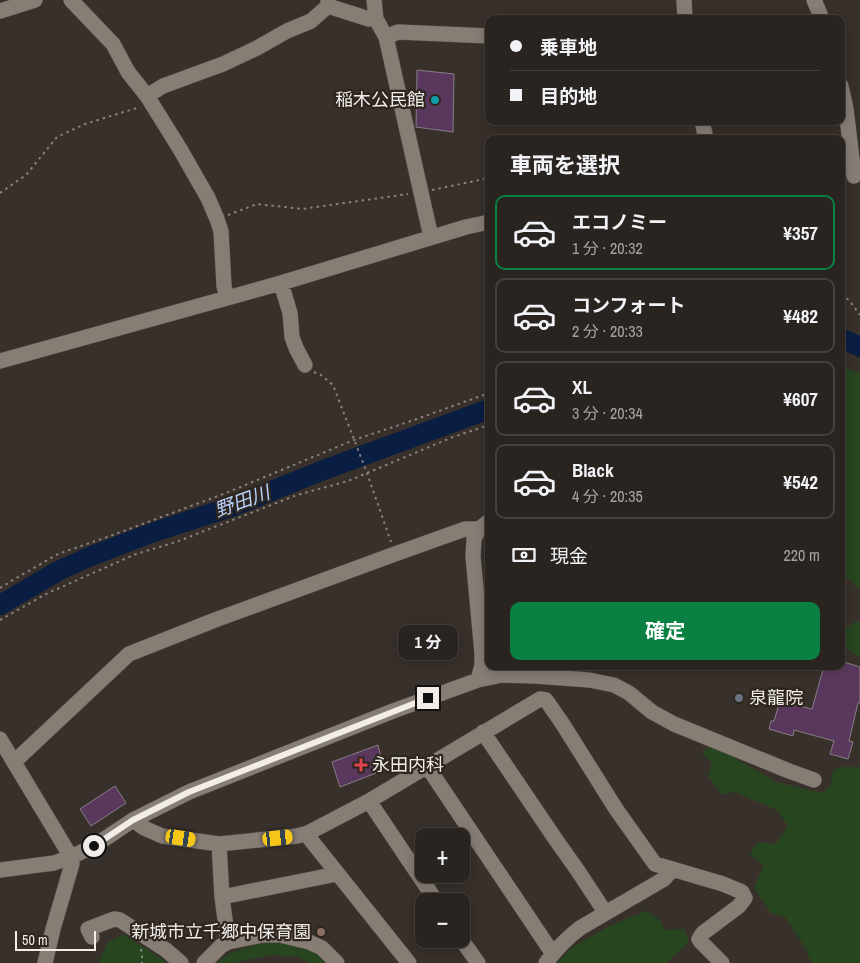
<!DOCTYPE html>
<html lang="ja">
<head>
<meta charset="utf-8">
<style>
  :root { --surface:#2a2420; --page:#36302d; --text:#f1f3f6; --muted:#a5a4a5; --line:#46413e; --accent:#0b8043 }
  body { margin:0; font-family:"Archivo Narrow","Noto Sans JP",sans-serif; background:var(--page); color:var(--text); height:100vh; display:flex; flex-direction:column; font-size:19px; white-space:nowrap }
  * { box-sizing:border-box; margin:0 }
  p { font-size:16px; color:var(--muted) }
  .icon { flex:none; width:28px; height:28px; fill:none; stroke:currentColor; stroke-width:2; stroke-linecap:round; stroke-linejoin:round }
  .map { position:relative; flex:1; overflow:hidden }
  .side { position:absolute; left:485px; top:135px; width:360px; height:535px; display:flex; flex-direction:column; background:var(--surface); border-radius:10px; box-shadow:0 2px 12px #0003,0 0 0 1px var(--line) }
  .side>* { flex:none }
  .guide { position:absolute; left:485px; top:15px; width:360px; height:110px; border-radius:10px; box-shadow:0 2px 12px #0003,0 0 0 1px var(--line); display:grid; align-content:center; height:110px; padding:0 25px; background:var(--surface) }
  .buttons { position:absolute; left:415px; top:828px; display:grid; gap:10px }
  .buttons a { display:grid; place-items:center; width:55px; height:55px; border-radius:10px; background:var(--surface); box-shadow:0 2px 12px #0003,0 0 0 1px var(--line); font-size:25px }
  .scale { position:absolute; left:15px; bottom:12px; width:81px; box-sizing:border-box; padding-left:5px; border:2px solid #f2ede9; border-top:0; font-size:14px; line-height:18px; white-space:nowrap; color:#f2ede9; -webkit-text-stroke:4px #2e2620; paint-order:stroke }
  .end { position:absolute; width:22px; height:22px; margin:-11px; border:6px solid #f2ede9; background:#111; box-shadow:0 0 0 2px #111 }
  .from { border-radius:50% }
  .bubble { position:absolute; height:35px; border-radius:10px; background:var(--surface); box-shadow:0 2px 12px #0003,0 0 0 1px var(--line); font-size:16px; font-weight:700; line-height:35px; text-align:center }
  .car { position:absolute; width:15px; height:30px; margin:-15px -8px; border-radius:6px; box-shadow:0 0 4px 1px #0007; background:linear-gradient(#f5c518 24%,#345 0 40%,#f5c518 0 76%,#345 0 86%,#f5c518 0) }
  .guide b { display:flex; align-items:center; gap:18px; height:48px; font-size:19px }
  .guide b+b { border-top:1px solid var(--line) }
  .guide i { width:12px; height:12px; background:var(--text) }
  ul { padding:0; list-style:none }
  li { display:flex; align-items:center; gap:15px; height:75px; margin:0 10px 8px; padding:0 15px; border:2px solid var(--line); border-radius:10px }
  li div { flex:1 }
  li b { display:block; font-size:19px }
  li em { font-style:normal; font-weight:700 }
  li.on { border-color:var(--accent) }
  li>.icon { width:45px; height:45px; stroke-width:1.5 }
  h2 { padding:0 25px; font-size:22px; line-height:60px }
  .pay { display:flex; align-items:center; gap:12px; height:55px; padding:0 25px; font-size:19px }
  .pay p { margin-inline-start:auto }
  .cta { display:flex; gap:10px; margin-top:auto; padding:10px 25px }
  .cta a { flex:1; height:58px; border-radius:10px; background:var(--accent); color:#fff; font-size:20px; font-weight:700; line-height:58px; text-align:center }
  .map>svg:first-child { display:block }
  .green { fill:#274620 }
  .lines { fill:none; stroke-linecap:round; stroke-linejoin:round }
  .river { stroke:#0a1d43; stroke-width:20 }
  .building { fill:#5a385e; stroke:#867e86 }
  .minor-casing { stroke:#564f4a; stroke-width:16 }
  .path { stroke:#89827d; stroke-width:2; stroke-dasharray:2.5 4; stroke-linecap:butt }
  .minor { stroke:#867d75; stroke-width:15 }
  .route { stroke:#f2ede9; stroke-width:6 }
  .culture-dot { fill:#0f9aa8; stroke:#2e2620; stroke-width:2 }
  .worship-dot { fill:#6b7280; stroke:#2e2620; stroke-width:2 }
  .health-dot { fill:#e0444e; stroke:#2e2620; stroke-width:2 }
  .education-dot { fill:#8d6e63; stroke:#2e2620; stroke-width:2 }
  .labels { text-anchor:middle; stroke-width:4.5; stroke-linejoin:round; paint-order:stroke }
  .poi-label { font-size:18px; fill:#f2ede9; stroke:#2e2620; text-anchor:end }
  .water-label { font-size:19px; font-style:italic; fill:#bad2fb; stroke:#2e2620 }
</style>
</head>
<body>
<div class="map">
<svg width="860" height="963" viewBox="0 0 860 963">
  <rect width="100%" height="100%" fill="#38302a"/>
  <path class="green" d="M841,366L860,374V590L848,578H841Z
    M855,622H860V658L841,645V632Z
    M712,745L777,782L821,793L830,787L833,771L840,767H860V963H811L806,949L785,917L771,913L754,888L764,865L750,855L757,842L776,844L788,826L777,810L735,792L721,794L708,776L712,764L702,752Z
    M646,911L660,920L665,930L684,929L689,942L666,963H557L570,949L607,927Z
    M123,934L162,959L167,963H98L107,943Z
    M266,942C290,944 310,946 328,963H309L299,957L272,955L241,961L238,963H216L232,952Z"/>
  <g class="lines">
    <path class="river" d="M841,338L860,347
      M0,605L58,571L89,557L154,532L234,506L321,471L489,409"/>
  </g>
  <path class="building" d="M417,70L454,74L453,132L416,127Z
    M841,661L860,667V703H858L849,741L853,742L848,759L830,754L834,741L794,730L793,736L769,729L771,721H774L780,701L812,709L824,666H841Z
    M378,745L384,770L340,787L332,762Z
    M115,786L126,803L91,826L80,809Z"/>
  <g class="lines">
    <defs>
      <path id="minor" d="M71,0L113,44L128,72L147,96L180,149L208,198L217,219L221,231L224,286L227,298
        M328,0V6L369,19H376
        M374,0L376,19L386,37L431,237
        M684,0L685,19
        M814,0L822,19
        M0,11L35,0
        M386,37L398,32L489,36
        M841,86L846,109L854,176
        M147,96L163,86L223,64L257,48L287,31L311,21L328,6
        M702,121L706,139
        M281,283L290,313L292,337L296,348L305,365
        M0,361L281,283L466,227L489,222
        M478,680L502,675L535,676L589,680L614,685L629,693L652,712L674,724L789,771L814,780
        M483,732L554,837L578,871L605,912
        M0,739L71,857L54,863L0,870
        M14,762L129,654L215,620L395,554L465,529H479
        M427,766L549,948L554,952
        M369,801L436,901
        M133,820L144,828L162,836L219,844L297,836L308,833L369,801L540,699L546,700L562,723L616,809L655,864L723,884L742,892L745,898L739,906L703,933L699,939L701,942L722,963
        M308,833L310,839L409,963
        M219,844L222,897L228,942
        M222,897L332,875L336,872
        M92,937L88,929L114,919L120,920L166,950L181,963
        M461,939L478,963
        M45,963L53,929L72,864L71,857L94,846L133,820L189,792L393,711L478,680L482,665V653L473,556L474,539L479,529L489,521
        M204,963L221,946L228,942L263,935H280L309,942L322,948L337,963
        M546,963C556,949 567,938 580,928L664,879L673,869"/>
    </defs>
    <use href="#minor" class="minor-casing"/>
    <path class="path" d="M432,190L489,178
      M0,193L26,175L57,137L85,124L140,107
      M228,215L257,204L302,209L408,194
      M841,295L849,300L860,315
      M314,372L321,375L333,385L367,473L391,542
      M0,588L18,577L58,554L113,535L226,493L354,440L414,420L489,393
      M0,620L48,593L136,554L176,542L297,495L348,481L453,437L489,425
      M770,666L779,668
      M141,949L142,954V963"/>
    <use href="#minor" class="minor"/>
  </g>
  <g class="lines">
    <path class="route" d="M94,846L133,820L189,792L428,698"/>
  </g>
  <circle class="culture-dot" cx="435" cy="100" r="5"/>
  <circle class="worship-dot" cx="739" cy="698" r="5"/>
  <path class="health-dot" d="M358.5 757.5h5v5h5v5h-5v5h-5v-5h-5v-5h5z"/>
  <circle class="education-dot" cx="321" cy="932" r="5"/>
  <g class="labels">
    <g class="poi-label">
      <text x="425" y="106">稲木公民館</text>
      <text x="749" y="704" text-anchor="start">泉龍院</text>
      <text x="372" y="771" text-anchor="start">永田内科</text>
      <text x="311" y="938">新城市立千郷中保育園</text>
    </g>
    <g class="water-label">
      <text transform="translate(242 501) rotate(-20)" y="7">野田川</text>
    </g>
  </g>
</svg>
<div class="buttons">
<a>+</a>
<a>−</a>
</div>
<div class="scale">50 m</div>
<i class="end from" style="left:94px;top:846px"></i>
<i class="end" style="left:428px;top:698px"></i>
<div class="bubble" style="left:398px;top:625px;width:60px">1 分</div>
<i class="car" style="left:181px;top:838px;rotate:99deg"></i>
<i class="car" style="left:278px;top:838px;rotate:84deg"></i>
<div class="guide">
<b><i class="from"></i>乗車地</b>
<b><i></i>目的地</b>
</div>
<section class="side">
<h2>車両を選択</h2>
<ul>
<li class="on"><svg class="icon" aria-label="car" viewBox="0 0 24 24"><path d="M5 17H2v-5l4-1 3-4h7l3 4 3 1v5h-3M9 17h6M6 11h13"/><circle cx="7" cy="17" r="2"/><circle cx="17" cy="17" r="2"/></svg><div><b>エコノミー</b><p>1 分 · 20:32</p></div><em>¥357</em></li>
<li><svg class="icon" aria-label="car" viewBox="0 0 24 24"><path d="M5 17H2v-5l4-1 3-4h7l3 4 3 1v5h-3M9 17h6M6 11h13"/><circle cx="7" cy="17" r="2"/><circle cx="17" cy="17" r="2"/></svg><div><b>コンフォート</b><p>2 分 · 20:33</p></div><em>¥482</em></li>
<li><svg class="icon" aria-label="car" viewBox="0 0 24 24"><path d="M5 17H2v-5l4-1 3-4h7l3 4 3 1v5h-3M9 17h6M6 11h13"/><circle cx="7" cy="17" r="2"/><circle cx="17" cy="17" r="2"/></svg><div><b>XL</b><p>3 分 · 20:34</p></div><em>¥607</em></li>
<li><svg class="icon" aria-label="car" viewBox="0 0 24 24"><path d="M5 17H2v-5l4-1 3-4h7l3 4 3 1v5h-3M9 17h6M6 11h13"/><circle cx="7" cy="17" r="2"/><circle cx="17" cy="17" r="2"/></svg><div><b>Black</b><p>4 分 · 20:35</p></div><em>¥542</em></li>
</ul>
<div class="pay"><svg class="icon" aria-label="cash" viewBox="0 0 24 24"><path d="M3 7h18v10H3z"/><circle cx="12" cy="12" r="2"/></svg>現金<p>220 m</p></div>
<div class="cta"><a>確定</a></div>
</section>
</div>
</body>
</html>
